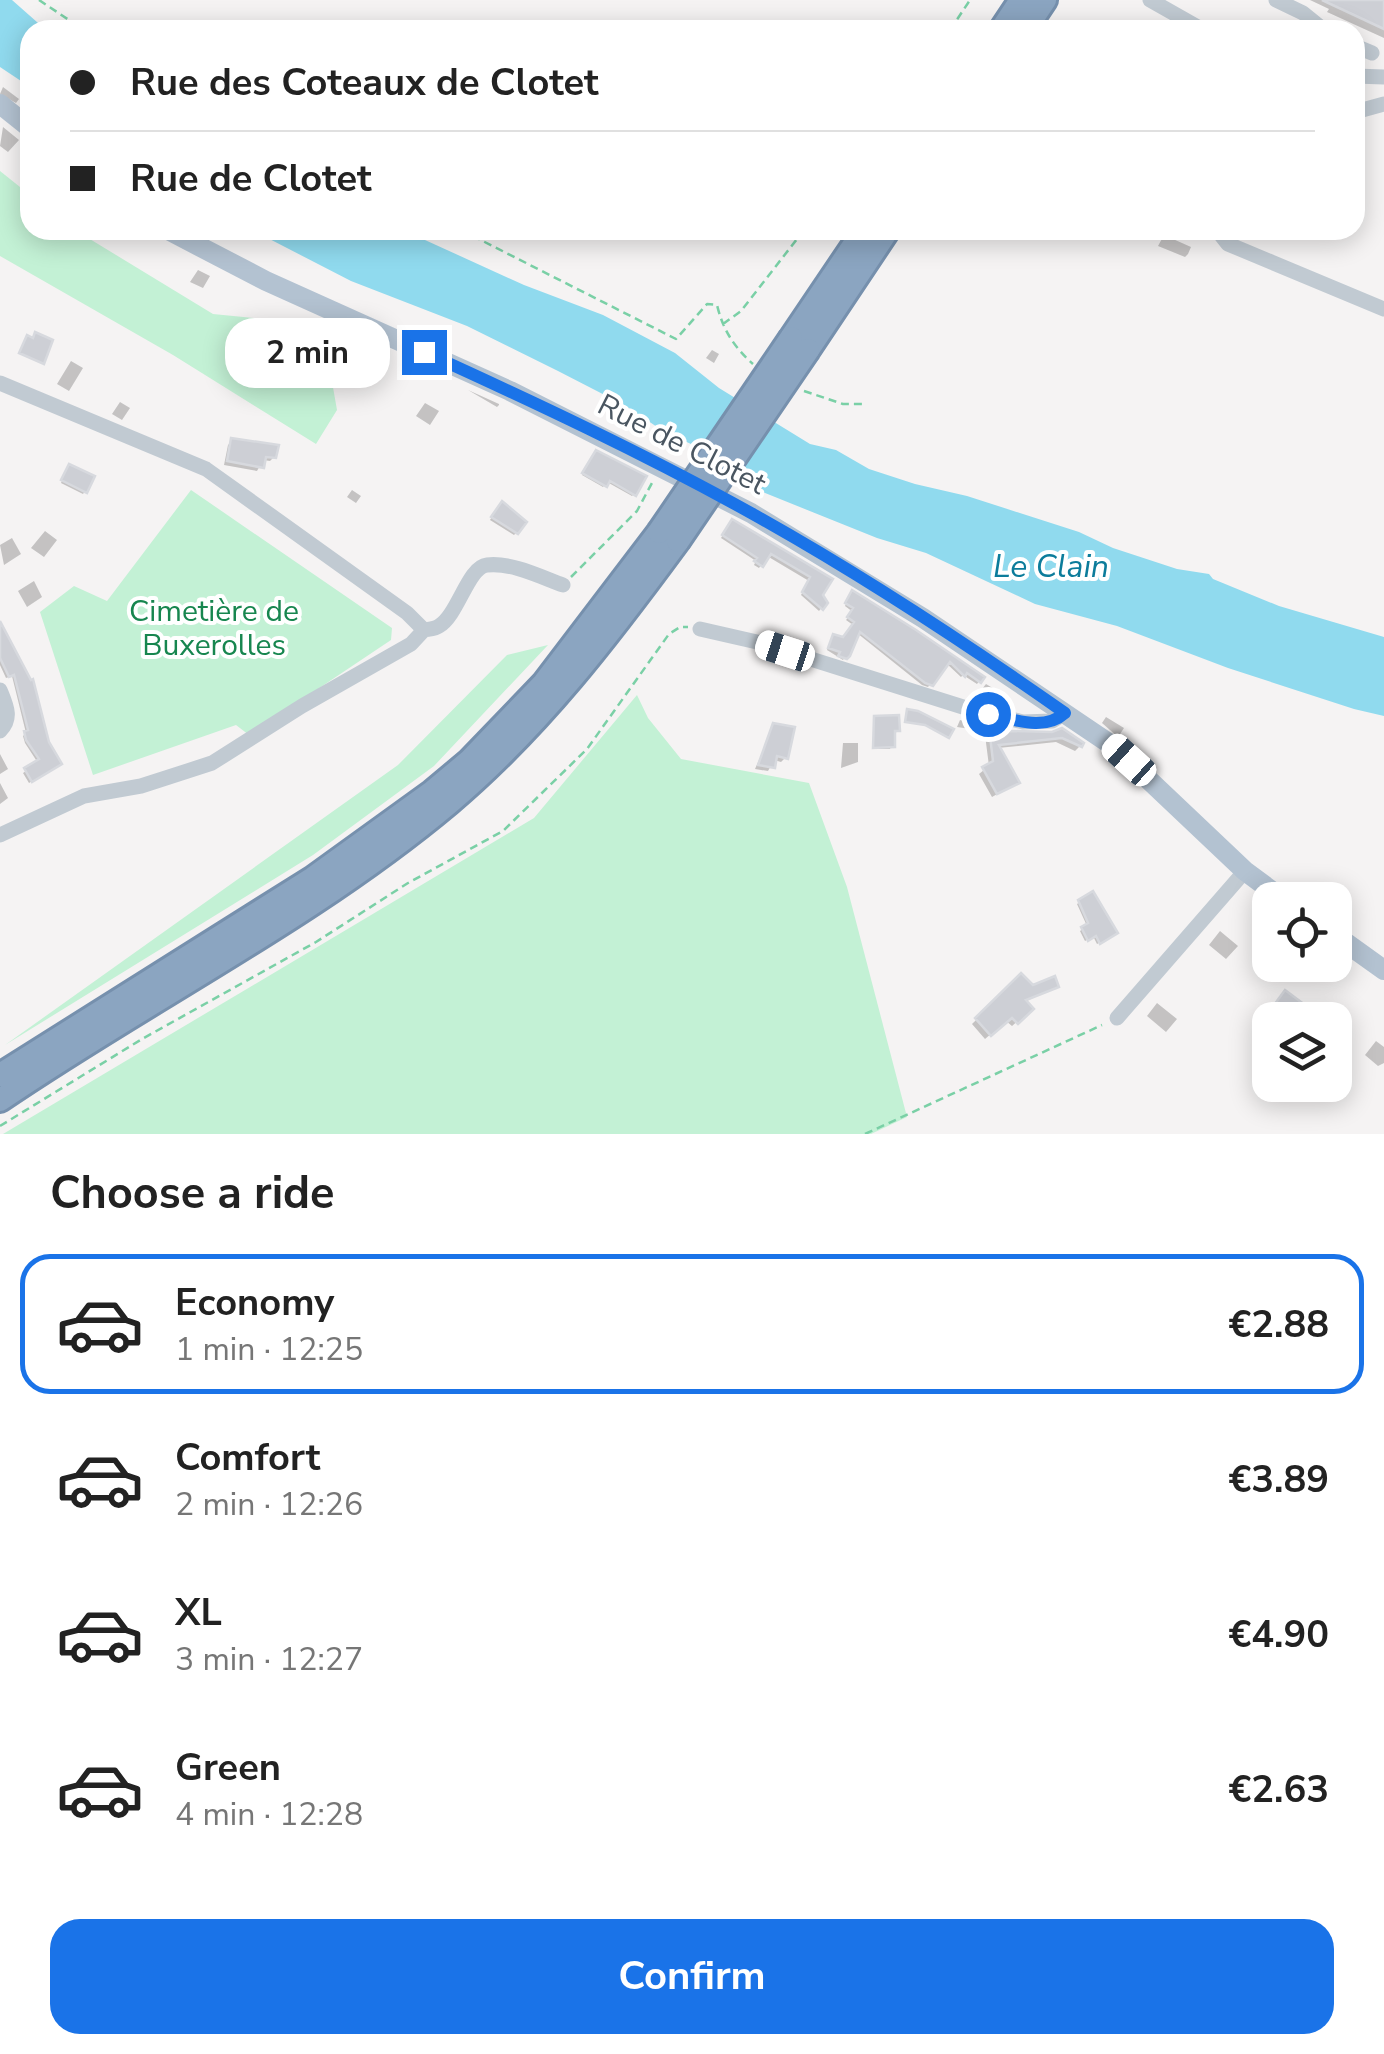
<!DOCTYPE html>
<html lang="en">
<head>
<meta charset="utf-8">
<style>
  :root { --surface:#fff; --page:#f2f2f2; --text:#222; --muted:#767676; --line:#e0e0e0; --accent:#1a73e8 }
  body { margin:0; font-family:"Nunito Sans",sans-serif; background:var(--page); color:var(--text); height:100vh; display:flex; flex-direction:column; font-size:38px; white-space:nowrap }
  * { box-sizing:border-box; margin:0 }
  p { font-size:32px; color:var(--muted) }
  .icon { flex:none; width:55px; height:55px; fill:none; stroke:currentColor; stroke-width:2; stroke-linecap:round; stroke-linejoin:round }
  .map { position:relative; height:1134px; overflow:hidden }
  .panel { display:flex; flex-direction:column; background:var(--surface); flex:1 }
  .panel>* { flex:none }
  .banner { position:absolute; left:20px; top:20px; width:1345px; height:220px; border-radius:30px; box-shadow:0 5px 25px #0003; display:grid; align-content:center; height:220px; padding:0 50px; background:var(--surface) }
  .fabs { position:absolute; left:1252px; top:882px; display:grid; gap:20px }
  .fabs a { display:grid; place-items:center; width:100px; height:100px; border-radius:20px; background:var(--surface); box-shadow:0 5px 25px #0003; font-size:50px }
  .end { position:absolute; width:45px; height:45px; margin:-22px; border:12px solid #1a73e8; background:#fff; box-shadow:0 0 0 5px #fff }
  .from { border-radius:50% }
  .bubble { position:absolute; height:70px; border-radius:30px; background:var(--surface); box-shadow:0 5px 25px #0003; font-size:32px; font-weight:700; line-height:70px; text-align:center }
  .car { position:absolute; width:30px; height:60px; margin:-30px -15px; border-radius:12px; box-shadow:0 0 8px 2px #0007; background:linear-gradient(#fff 24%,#345 0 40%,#fff 0 76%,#345 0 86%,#fff 0) }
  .banner b { display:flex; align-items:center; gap:35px; height:95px; font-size:38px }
  .banner b+b { border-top:2px solid var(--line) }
  .banner i { width:25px; height:25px; background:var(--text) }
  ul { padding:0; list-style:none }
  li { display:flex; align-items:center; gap:30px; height:140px; margin:0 20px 15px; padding:0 30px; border:5px solid transparent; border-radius:30px }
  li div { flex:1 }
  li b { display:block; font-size:38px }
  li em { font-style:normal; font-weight:700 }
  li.on { border-color:var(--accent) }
  li>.icon { width:90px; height:90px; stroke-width:1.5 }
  h2 { padding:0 50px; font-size:45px; line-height:120px }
  .action { display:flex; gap:20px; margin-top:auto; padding:20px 50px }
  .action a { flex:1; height:115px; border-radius:30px; background:var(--accent); color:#fff; font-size:40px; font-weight:700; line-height:115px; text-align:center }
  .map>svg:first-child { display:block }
  .green { fill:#c3f1d5 }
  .water { fill:#90daee }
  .shadow { fill:#0003 }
  .building { fill:#cdcfd5; stroke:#d7d9de; stroke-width:2.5 }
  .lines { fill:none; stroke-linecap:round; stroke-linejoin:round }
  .highway-casing { stroke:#7690ad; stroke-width:28 }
  .path { stroke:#7ad0a6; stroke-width:2.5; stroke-dasharray:8 5; stroke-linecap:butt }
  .minor { stroke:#c1cad2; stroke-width:15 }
  .major { stroke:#b3c2d1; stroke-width:20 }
  .highway { stroke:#8ba5c1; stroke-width:22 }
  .highway-bridge-casing { stroke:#7690ad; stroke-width:28; stroke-linecap:butt }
  .highway-bridge { stroke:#8ba5c1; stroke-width:22 }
  .route { stroke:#1a73e8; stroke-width:12 }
  .labels { text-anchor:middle; stroke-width:8; stroke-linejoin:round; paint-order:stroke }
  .street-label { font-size:30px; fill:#4a5661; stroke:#fff }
  .park-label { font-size:30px; fill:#17864f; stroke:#fff }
  .water-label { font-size:32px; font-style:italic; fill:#0c7c9b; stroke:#fff }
</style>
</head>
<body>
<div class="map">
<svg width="1384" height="1134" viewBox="0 0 1384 1134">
  <rect width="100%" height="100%" fill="#f5f3f3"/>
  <path class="green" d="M0,171L30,195V230H75L213,314L322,325L337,410L316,444L173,355L0,256Z
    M191,490L392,628L391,640L249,735L236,725L93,775L40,612L74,586L107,601Z
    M548,645L434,766L313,855L5,1045L398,765L507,655Z
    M637,695L648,718L681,759L809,783L847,887L907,1117L871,1134H3L534,818Z"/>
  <path class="water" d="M0,0H12L46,30H30V87L0,67Z
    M252,230H403L524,285L603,315L675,353L719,388L810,444L836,450L869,469L915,484L967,496L1079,532L1113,548L1177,569L1209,574L1213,579L1279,606L1384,637V716L1354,709L1228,668L1117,626L1035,604L926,553L877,538L750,487L706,451L663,431L626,406L558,371L467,326L351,281Z"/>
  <path class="shadow" d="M1310,0H1384V38L1327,12L1329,9Z
    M3,87L19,99L16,103L0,94Z
    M3,127L19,140L8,152L0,146Z
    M1164,235L1191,247L1188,254L1185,257L1158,246Z
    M198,270L210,276L203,288L190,282Z
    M712,350L719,354L714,363L706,358Z
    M71,361L83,368L69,391L57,384Z
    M468,390L499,404V405L497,407Z
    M120,402L130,408L122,420L112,414Z
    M425,403L439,411L430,425L416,416Z
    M232,441L274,457L270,461L263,460L257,471L224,465L228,445Z
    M594,455L634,494L632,496L607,482L603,487L582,475Z
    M67,469L85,491L83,494L61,483Z
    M352,490L361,496L356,503L347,497Z
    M499,507L516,533L514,535L490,520Z
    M730,524L830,580L820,595L825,603L819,611L801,595L809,581L767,556L759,568L754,565L756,561L721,538Z
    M45,531L57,540L44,557L31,548Z
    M12,538L21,554L4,565L0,545Z
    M34,581L42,597L27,607L18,591Z
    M850,596L982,677L977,684L963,675L961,677L946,663L928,687L922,685L857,633L843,660L827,650L831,639L843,640L853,625L846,620L853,612L845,606Z
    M0,627L56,766L29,783L23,773L38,763L25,743L23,736L26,733L12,676L6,678L0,665Z
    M986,684L1001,693L993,704L978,694Z
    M1106,717L1124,728L1118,737L1102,723Z
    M875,718L897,730L890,749H872Z
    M960,720L980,725V727L977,730L957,727Z
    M774,726L786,757L781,762L774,760L768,771L755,769Z
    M1062,731L1080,746L1075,751L1056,742L998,748L1017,783L992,797L979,774L989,766L985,735L988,732L991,736L1053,735Z
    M843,743H858V762L841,768Z
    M0,754L8,769L0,774Z
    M0,783L8,798L0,804Z
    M1080,902L1113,935L1097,944L1093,936L1085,941L1080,931L1087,926L1077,904Z
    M1220,931L1238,946L1226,959L1209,945Z
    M1264,941L1270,946V963L1261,973L1257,969L1263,963L1253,954Z
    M1021,976L1032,988L1056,986L1025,1002L1031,1009L1012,1026L1006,1021L985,1039L972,1024Z
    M1285,993L1297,1020H1288L1273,1008Z
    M1157,1003L1177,1019L1166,1032L1147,1016Z
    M1333,1018L1349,1031L1338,1045L1335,1042Z
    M1376,1041L1384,1047V1063L1378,1066L1365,1055Z"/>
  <path class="building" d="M1322,0H1384V29Z
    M35,332L53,340L44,364L19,353L27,335L33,338Z
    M231,438L279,445L276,458L266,457L264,468L227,461Z
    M596,450L647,476L636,496L610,481L607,487L582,473Z
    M69,464L95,476L87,493L61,480Z
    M502,501L527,522L518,534L491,517Z
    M732,519L833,579L823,595L828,603L823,610L802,592L810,577L771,554L763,567L754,561L757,558L722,535Z
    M852,590L916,630L985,677L981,683L967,673L965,677L950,662L933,686L925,683L860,632L850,656L847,659L838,656L840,652L828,648L833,634L843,637L854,622L847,617L853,608L845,603Z
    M0,621L31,680L33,679L49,742L62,764L32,782L24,768L39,759L26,740L24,731L28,730L14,675L9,677L0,658Z
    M907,709L918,711L954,729L949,738L925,725L905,722Z
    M899,715L900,731H895V747L873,748L874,716Z
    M773,723L795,727L788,759L777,756L775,768L758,765Z
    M989,728L993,734L1011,731L1052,732L1062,728L1084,743L1082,747L1062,738L999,745L1020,783L997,794L982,767L993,761Z
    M1093,891L1118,933L1100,944L1096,936L1088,941L1081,927L1088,923L1078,900Z
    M1021,973L1033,985L1055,976L1059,987L1026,1000L1034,1009L1018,1024L1012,1018L991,1036L975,1018Z
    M1285,990L1309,1008L1300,1020H1293L1274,1005Z"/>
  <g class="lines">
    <defs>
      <path id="highway" d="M1001,30L1021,0
        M1025,30L1045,0
        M791,338L864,230
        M808,350L888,230
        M0,1075L313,878L432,792L469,761L544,683L659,532
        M0,1100C148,999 312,918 449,803C539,727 609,635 678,541"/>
    </defs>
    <use href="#highway" class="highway-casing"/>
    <path class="path" d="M39,0L84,30
      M950,30L970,0
      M461,230L676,339L707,304L717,305C723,330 734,347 753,364
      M723,324L741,311L804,230
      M804,391L843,404H866
      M571,577L637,511L653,481
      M0,1126L142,1039L316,942L408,883L503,831L587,749L669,634L680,627H688
      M865,1134L1102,1025"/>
    <path class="minor" d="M1150,0L1203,30
      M1276,0L1303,13L1324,30
      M1355,46L1372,53
      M1355,76L1384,77
      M1355,112L1384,104
      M1217,230L1228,244L1384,309
      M0,383L206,469L407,613L424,630C429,629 435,629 439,626C458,615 468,567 487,565C511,562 541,577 563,585
      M700,629L757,642L963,707L1023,722L1052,721L1065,713
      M0,690C6,705 13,718 0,731
      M0,835L84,796L141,786L212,763L302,706L411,644L424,630
      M1117,1018L1245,871"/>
    <path class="major" d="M0,104L30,128
      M168,230L266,281L510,391L751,513L923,618L1113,746L1245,871L1284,900
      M1335,935L1384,970"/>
    <use href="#highway" class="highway"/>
    <defs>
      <path id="highway-bridge" d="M659,532L791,338
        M678,541L808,350"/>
    </defs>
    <use href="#highway-bridge" class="highway-bridge-casing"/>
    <use href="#highway-bridge" class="highway-bridge"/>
  </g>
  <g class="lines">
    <path class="route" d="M424,352C534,402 645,454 751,513C859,573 964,642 1065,713C1044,732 1013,719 988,714"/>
  </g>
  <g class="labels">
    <g class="street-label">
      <text transform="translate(682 444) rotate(27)" y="10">Rue de Clotet</text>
    </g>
    <g class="park-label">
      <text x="214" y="621">Cimetière de<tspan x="214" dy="34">Buxerolles</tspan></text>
    </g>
    <g class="water-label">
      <text x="1051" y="577">Le Clain</text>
    </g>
  </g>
</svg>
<div class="fabs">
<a><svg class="icon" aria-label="locate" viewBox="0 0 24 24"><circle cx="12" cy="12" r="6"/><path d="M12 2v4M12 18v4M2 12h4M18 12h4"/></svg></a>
<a><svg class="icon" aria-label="layers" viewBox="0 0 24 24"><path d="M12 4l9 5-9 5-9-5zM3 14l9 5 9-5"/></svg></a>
</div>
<i class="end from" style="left:988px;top:714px"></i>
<i class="end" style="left:424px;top:352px"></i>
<div class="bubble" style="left:225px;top:318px;width:165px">2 min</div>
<i class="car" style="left:785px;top:651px;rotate:288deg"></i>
<i class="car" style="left:1129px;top:760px;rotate:312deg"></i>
<div class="banner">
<b><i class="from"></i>Rue des Coteaux de Clotet</b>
<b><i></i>Rue de Clotet</b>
</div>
</div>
<section class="panel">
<h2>Choose a ride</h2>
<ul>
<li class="on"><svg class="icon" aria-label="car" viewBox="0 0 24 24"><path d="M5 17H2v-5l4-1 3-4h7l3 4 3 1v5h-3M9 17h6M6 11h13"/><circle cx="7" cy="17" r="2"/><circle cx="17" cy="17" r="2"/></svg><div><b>Economy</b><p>1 min · 12:25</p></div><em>€2.88</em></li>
<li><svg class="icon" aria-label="car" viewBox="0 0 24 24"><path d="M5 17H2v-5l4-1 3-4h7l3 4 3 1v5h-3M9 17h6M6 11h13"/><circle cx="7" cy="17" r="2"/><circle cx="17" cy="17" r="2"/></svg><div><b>Comfort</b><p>2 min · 12:26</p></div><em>€3.89</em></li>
<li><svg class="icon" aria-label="car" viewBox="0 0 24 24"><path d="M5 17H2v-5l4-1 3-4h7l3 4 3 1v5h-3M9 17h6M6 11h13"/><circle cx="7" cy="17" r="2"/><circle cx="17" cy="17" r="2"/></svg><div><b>XL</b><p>3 min · 12:27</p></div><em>€4.90</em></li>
<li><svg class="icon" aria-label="car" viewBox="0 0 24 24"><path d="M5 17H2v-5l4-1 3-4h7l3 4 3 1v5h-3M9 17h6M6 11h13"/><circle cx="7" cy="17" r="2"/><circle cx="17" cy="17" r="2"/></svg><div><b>Green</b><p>4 min · 12:28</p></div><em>€2.63</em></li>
</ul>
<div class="action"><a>Confirm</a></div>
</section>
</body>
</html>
